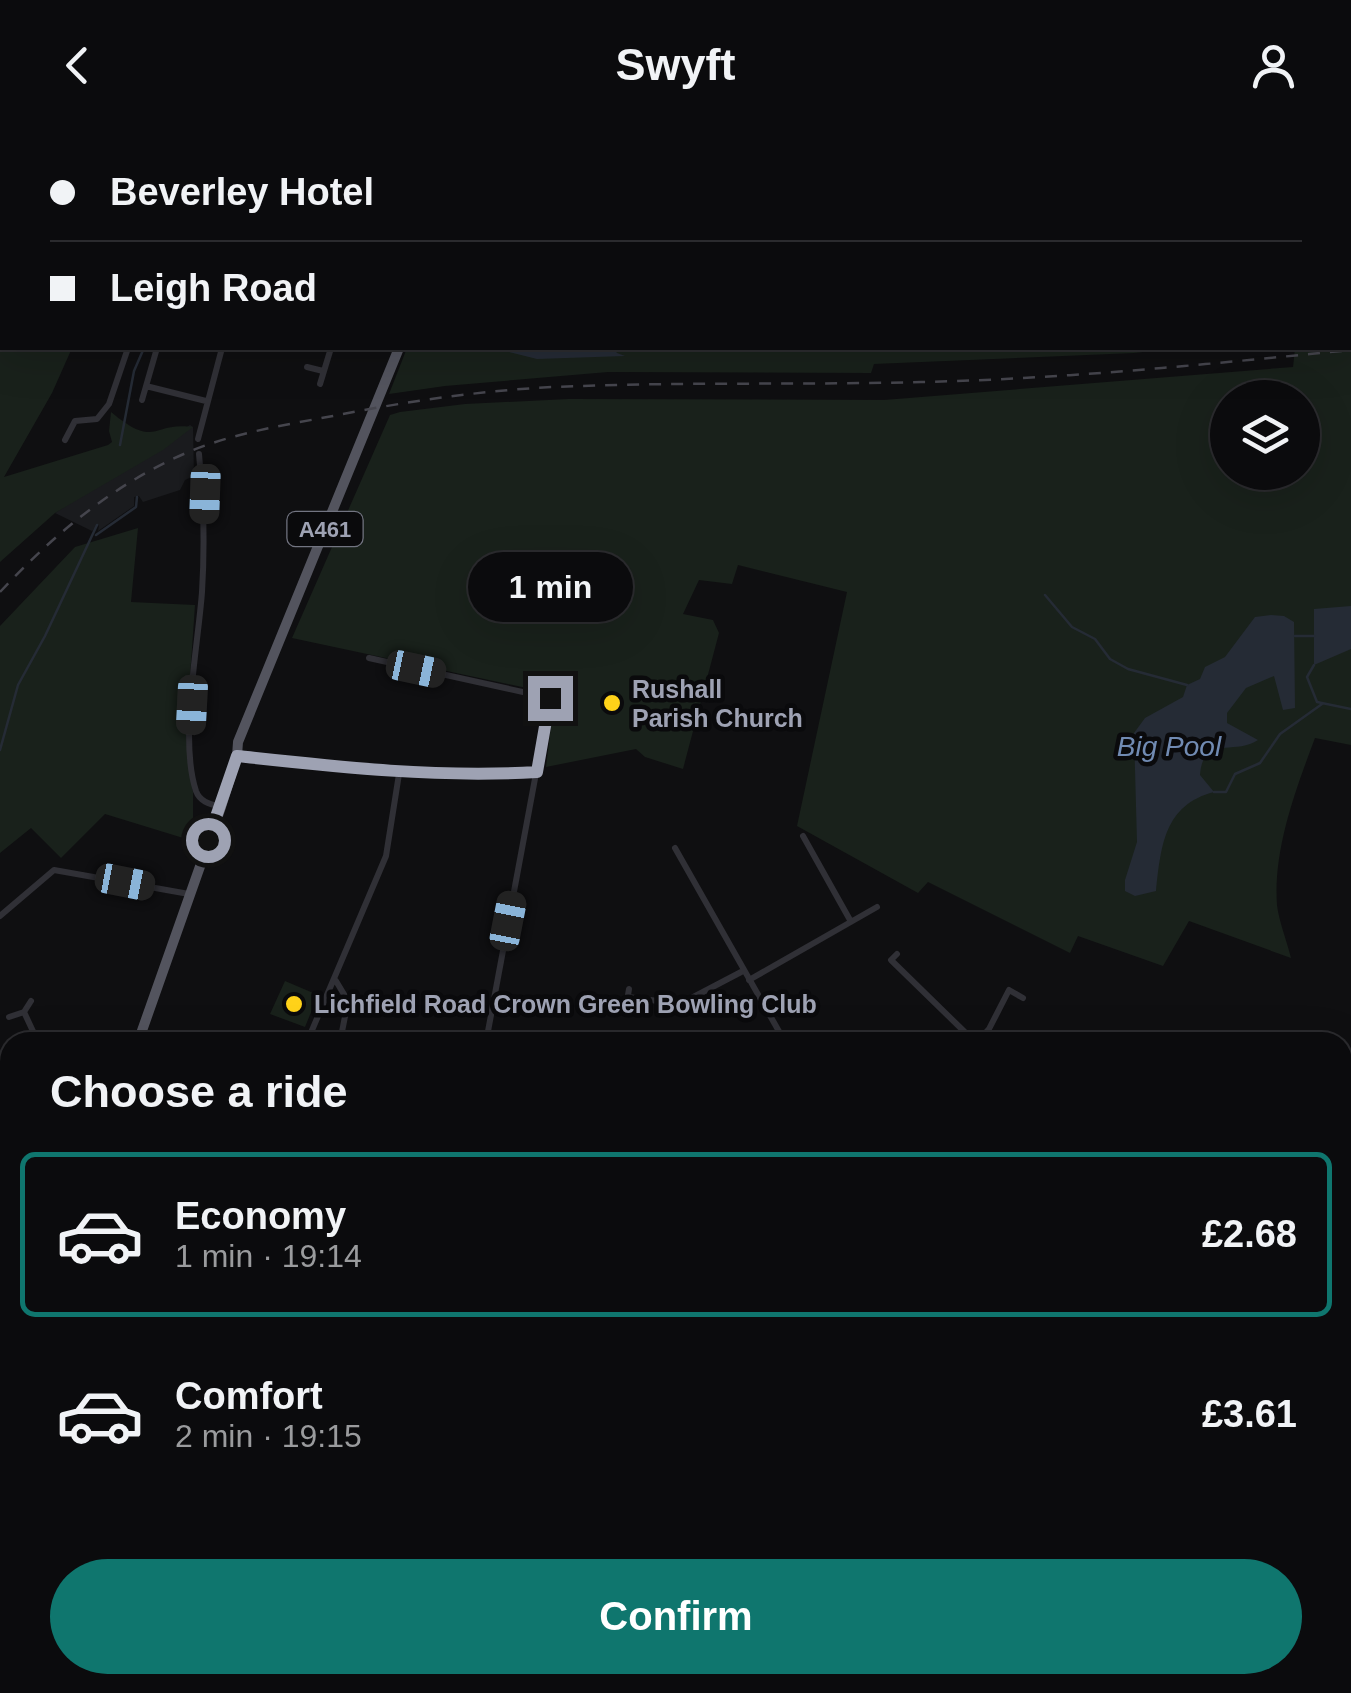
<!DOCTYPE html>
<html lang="en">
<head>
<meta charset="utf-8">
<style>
  :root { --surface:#0b0b0d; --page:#141416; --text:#f1f3f6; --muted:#9a9b9d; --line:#2b2b2e; --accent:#0f766e }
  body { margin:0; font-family:Helvetica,sans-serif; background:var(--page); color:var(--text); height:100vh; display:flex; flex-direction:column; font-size:38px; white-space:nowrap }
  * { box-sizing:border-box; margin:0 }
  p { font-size:32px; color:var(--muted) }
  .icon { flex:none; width:55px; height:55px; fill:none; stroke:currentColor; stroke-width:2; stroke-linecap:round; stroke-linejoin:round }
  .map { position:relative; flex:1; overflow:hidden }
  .drawer { position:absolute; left:0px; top:902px; width:1352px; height:662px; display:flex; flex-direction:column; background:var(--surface); border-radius:30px 30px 0 0; box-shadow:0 10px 40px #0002,0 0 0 2px var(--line) }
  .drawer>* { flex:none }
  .banner { position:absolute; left:0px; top:0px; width:1352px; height:220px; box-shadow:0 10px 40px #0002,0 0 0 2px var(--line); display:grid; align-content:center; height:220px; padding:0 50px; background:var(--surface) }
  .buttons { position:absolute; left:1210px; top:250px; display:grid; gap:20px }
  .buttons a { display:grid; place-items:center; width:110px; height:110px; border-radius:50%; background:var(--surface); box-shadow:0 10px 40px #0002,0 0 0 2px var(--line); font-size:50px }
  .end { position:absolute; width:45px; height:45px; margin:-22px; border:12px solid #9ea2b3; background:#111; box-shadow:0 0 0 5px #111 }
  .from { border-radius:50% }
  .bubble { position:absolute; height:70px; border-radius:35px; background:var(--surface); box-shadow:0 10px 40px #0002,0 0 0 2px var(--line); font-size:32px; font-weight:700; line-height:70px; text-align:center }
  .car { position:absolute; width:30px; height:60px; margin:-30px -15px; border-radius:12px; box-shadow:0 0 8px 2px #0007; background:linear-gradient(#222 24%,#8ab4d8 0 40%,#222 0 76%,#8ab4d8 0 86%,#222 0) }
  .banner b { display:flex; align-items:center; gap:35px; height:95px; font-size:38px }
  .banner b+b { border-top:2px solid var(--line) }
  .banner i { width:25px; height:25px; background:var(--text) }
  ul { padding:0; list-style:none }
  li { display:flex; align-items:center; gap:30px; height:165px; margin:0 20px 15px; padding:0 30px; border:5px solid transparent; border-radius:15px }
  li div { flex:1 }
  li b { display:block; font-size:38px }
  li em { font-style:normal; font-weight:700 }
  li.on { border-color:var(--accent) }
  li>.icon { width:90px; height:90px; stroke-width:1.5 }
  h2 { padding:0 50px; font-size:45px; line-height:120px }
  .action { display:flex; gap:20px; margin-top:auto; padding:20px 50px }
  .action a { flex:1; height:115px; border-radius:60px; background:var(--accent); color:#fff; font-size:40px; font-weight:700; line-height:115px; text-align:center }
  header { display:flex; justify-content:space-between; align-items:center; height:130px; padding:0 50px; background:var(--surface); font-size:45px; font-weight:700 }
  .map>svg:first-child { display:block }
  .built { fill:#1a1b1e }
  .green { fill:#19211b; fill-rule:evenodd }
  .water { fill:#252b35 }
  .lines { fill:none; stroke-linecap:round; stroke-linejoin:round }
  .stream { stroke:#252b35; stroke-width:2.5 }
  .minor { stroke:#303036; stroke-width:6 }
  .tertiary { stroke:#303036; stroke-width:8 }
  .primary { stroke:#4b4c55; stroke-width:10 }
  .trunk { stroke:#53545e; stroke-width:10 }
  .rail { stroke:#45454d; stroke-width:2.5; stroke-dasharray:12 10; stroke-linecap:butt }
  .route { stroke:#9ea2b3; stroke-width:12 }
  .poi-dot { fill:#ffd219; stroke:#0a0a0c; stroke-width:4 }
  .labels { text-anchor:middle; stroke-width:9; stroke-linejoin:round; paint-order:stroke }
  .shield { fill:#0a0a0c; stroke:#727481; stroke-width:2.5 }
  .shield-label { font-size:22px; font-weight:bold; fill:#9ea2b3 }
  .poi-label { font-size:25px; font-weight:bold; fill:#9ea2b3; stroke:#0a0a0c; text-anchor:start }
  .water-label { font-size:28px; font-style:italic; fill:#718bb3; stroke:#0a0a0c }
</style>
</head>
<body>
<header><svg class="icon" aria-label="back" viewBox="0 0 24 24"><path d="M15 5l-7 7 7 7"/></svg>Swyft<svg class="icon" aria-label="person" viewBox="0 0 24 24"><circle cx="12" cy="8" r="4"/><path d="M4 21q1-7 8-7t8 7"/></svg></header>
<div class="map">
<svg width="1351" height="1563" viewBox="0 0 1351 1563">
  <rect width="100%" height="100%" fill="#0f0f11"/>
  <path class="built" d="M562,0H1061L561,2Z
    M190,295L193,297L194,346L185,350L180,360L143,372L139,366L134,367V376L98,401L99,395L92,401L55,383Z"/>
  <path class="green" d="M0,0H125L2,2V218H72L52,263L4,347L108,315L112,312L109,301L111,282C157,320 151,291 193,297L163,320L55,383L0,432Z
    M1061,0H1351V615L1315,608C1296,659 1273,719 1277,775C1279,792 1287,811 1291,828L1189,791L1163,836L1078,806L1070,823L928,752L918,763L797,696L847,462L738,435L732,454L699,450L683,484L713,490L719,503L683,639L645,627L636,619L546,637L555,564L292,508L390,285L400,282L465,274L569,269L884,270L1293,237L1295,218H1350V2H1058ZM1228,268H1302V342H1228Z
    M407,218H1180L1134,223L874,234L871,243L608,242L445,256L389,264Z
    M138,398L131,472L195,475L186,605L193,662V711L105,684L61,728L31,698L0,723V496L75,417Z
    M285,851L318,865L305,897L270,884Z
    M1344,1348L1351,1350V1563H929L933,1555H1342Z
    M0,1361L10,1365V1555H113L103,1563H0Z
    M178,1555H365L376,1563H185Z"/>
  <path class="water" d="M493,218H613L617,223L625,226L537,229Z
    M1351,476V519L1314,535V479Z
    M1271,485L1284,486L1294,492L1295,578L1283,580L1274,546L1246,558L1227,583V593L1258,610C1235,626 1203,604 1200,645L1214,662C1164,675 1161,716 1156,761L1135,766L1125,761V750L1137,712L1134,603L1145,588L1183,567L1187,555L1200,549L1205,537L1225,527L1255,487Z
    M10,1373V1426L0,1424V1374Z
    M0,1456L10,1457V1544L0,1549Z"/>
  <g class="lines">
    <path class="stream" d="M180,2V0
      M189,2L194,0
      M120,315L134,241L144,218
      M96,405L136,377L137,367
      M1045,465L1072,497L1095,509L1110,529L1128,539L1187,555
      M1295,506H1314
      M1314,535L1307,547L1317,572L1351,579
      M0,620L18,555L45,506L97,395
      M1214,662H1226L1235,644L1260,633L1280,604L1322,574
      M281,1555L290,1563
      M53,1563L64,1555"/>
    <path class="minor" d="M307,237L323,241
      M320,254L331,218
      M146,256L206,271
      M142,270L157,218
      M198,309L222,218
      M65,310L75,291L97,289L109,274L128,218
      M199,324C204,372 205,413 202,462C198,517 179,610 196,661C200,672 210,674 221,677
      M369,528L550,568L486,912
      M238,626C338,637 436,648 537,642
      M803,706L850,790
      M675,718L785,912
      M0,786L54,740L189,764
      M897,824L891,830L975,912
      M749,850L877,777
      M336,851L348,871L340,912
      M628,867L680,874L743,841
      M626,877L629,859
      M24,882L38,912
      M9,887L24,882L31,871
      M307,912L386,726L399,644
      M977,912L989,899L1009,860L1023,868
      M0,1000L10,1003
      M0,1306L10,1312
      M521,1555L533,1563
      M762,1555L773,1563
      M114,1563L125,1555
      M867,1563L872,1555"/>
    <path class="tertiary" d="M0,1179L10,1178"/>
    <path class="primary" d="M1342,1326L1351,1329
      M1342,1337L1351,1340"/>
    <path class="trunk" d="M485,2L486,0
      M138,912L221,677L237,626L238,612L399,218
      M0,1246L10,1231"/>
    <path class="rail" d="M0,462C53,405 114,354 186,323C233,303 284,295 333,286C413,270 498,258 580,256C694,252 808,255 921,252C1065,249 1208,234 1351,220"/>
  </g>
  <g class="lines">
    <path class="route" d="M208,710L237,626C338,637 435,648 537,642L550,568"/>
  </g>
  <g class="poi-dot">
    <circle cx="612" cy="573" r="10"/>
    <circle cx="294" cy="874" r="10"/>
  </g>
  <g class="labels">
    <rect class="shield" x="287.5" y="382" width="75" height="34" rx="8"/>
    <g class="shield-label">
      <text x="325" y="407">A461</text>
    </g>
    <g class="poi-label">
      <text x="632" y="568">Rushall<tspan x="632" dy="29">Parish Church</tspan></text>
      <text x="314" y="883">Lichfield Road Crown Green Bowling Club</text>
    </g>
    <g class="water-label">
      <text x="1169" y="626">Big Pool</text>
    </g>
  </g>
</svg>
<div class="buttons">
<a><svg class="icon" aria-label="layers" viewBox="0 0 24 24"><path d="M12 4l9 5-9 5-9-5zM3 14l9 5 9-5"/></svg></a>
</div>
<i class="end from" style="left:208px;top:710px"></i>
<i class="end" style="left:550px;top:568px"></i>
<div class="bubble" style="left:468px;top:422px;width:165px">1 min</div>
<i class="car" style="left:205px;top:364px;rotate:182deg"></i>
<i class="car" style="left:416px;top:539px;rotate:102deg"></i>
<i class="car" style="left:192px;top:575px;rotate:183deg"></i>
<i class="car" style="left:125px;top:752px;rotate:101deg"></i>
<i class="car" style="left:508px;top:791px;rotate:11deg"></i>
<div class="banner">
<b><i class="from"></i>Beverley Hotel</b>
<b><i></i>Leigh Road</b>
</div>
<section class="drawer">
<h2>Choose a ride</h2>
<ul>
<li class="on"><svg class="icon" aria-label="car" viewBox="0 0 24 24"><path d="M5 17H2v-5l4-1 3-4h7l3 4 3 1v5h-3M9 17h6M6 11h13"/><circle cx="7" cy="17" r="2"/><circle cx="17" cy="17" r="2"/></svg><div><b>Economy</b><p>1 min · 19:14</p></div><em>£2.68</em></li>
<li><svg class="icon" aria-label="car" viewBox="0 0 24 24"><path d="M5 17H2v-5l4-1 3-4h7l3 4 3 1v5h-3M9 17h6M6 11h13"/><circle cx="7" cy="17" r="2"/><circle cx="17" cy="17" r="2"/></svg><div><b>Comfort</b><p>2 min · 19:15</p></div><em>£3.61</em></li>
</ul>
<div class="action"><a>Confirm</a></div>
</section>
</div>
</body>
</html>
